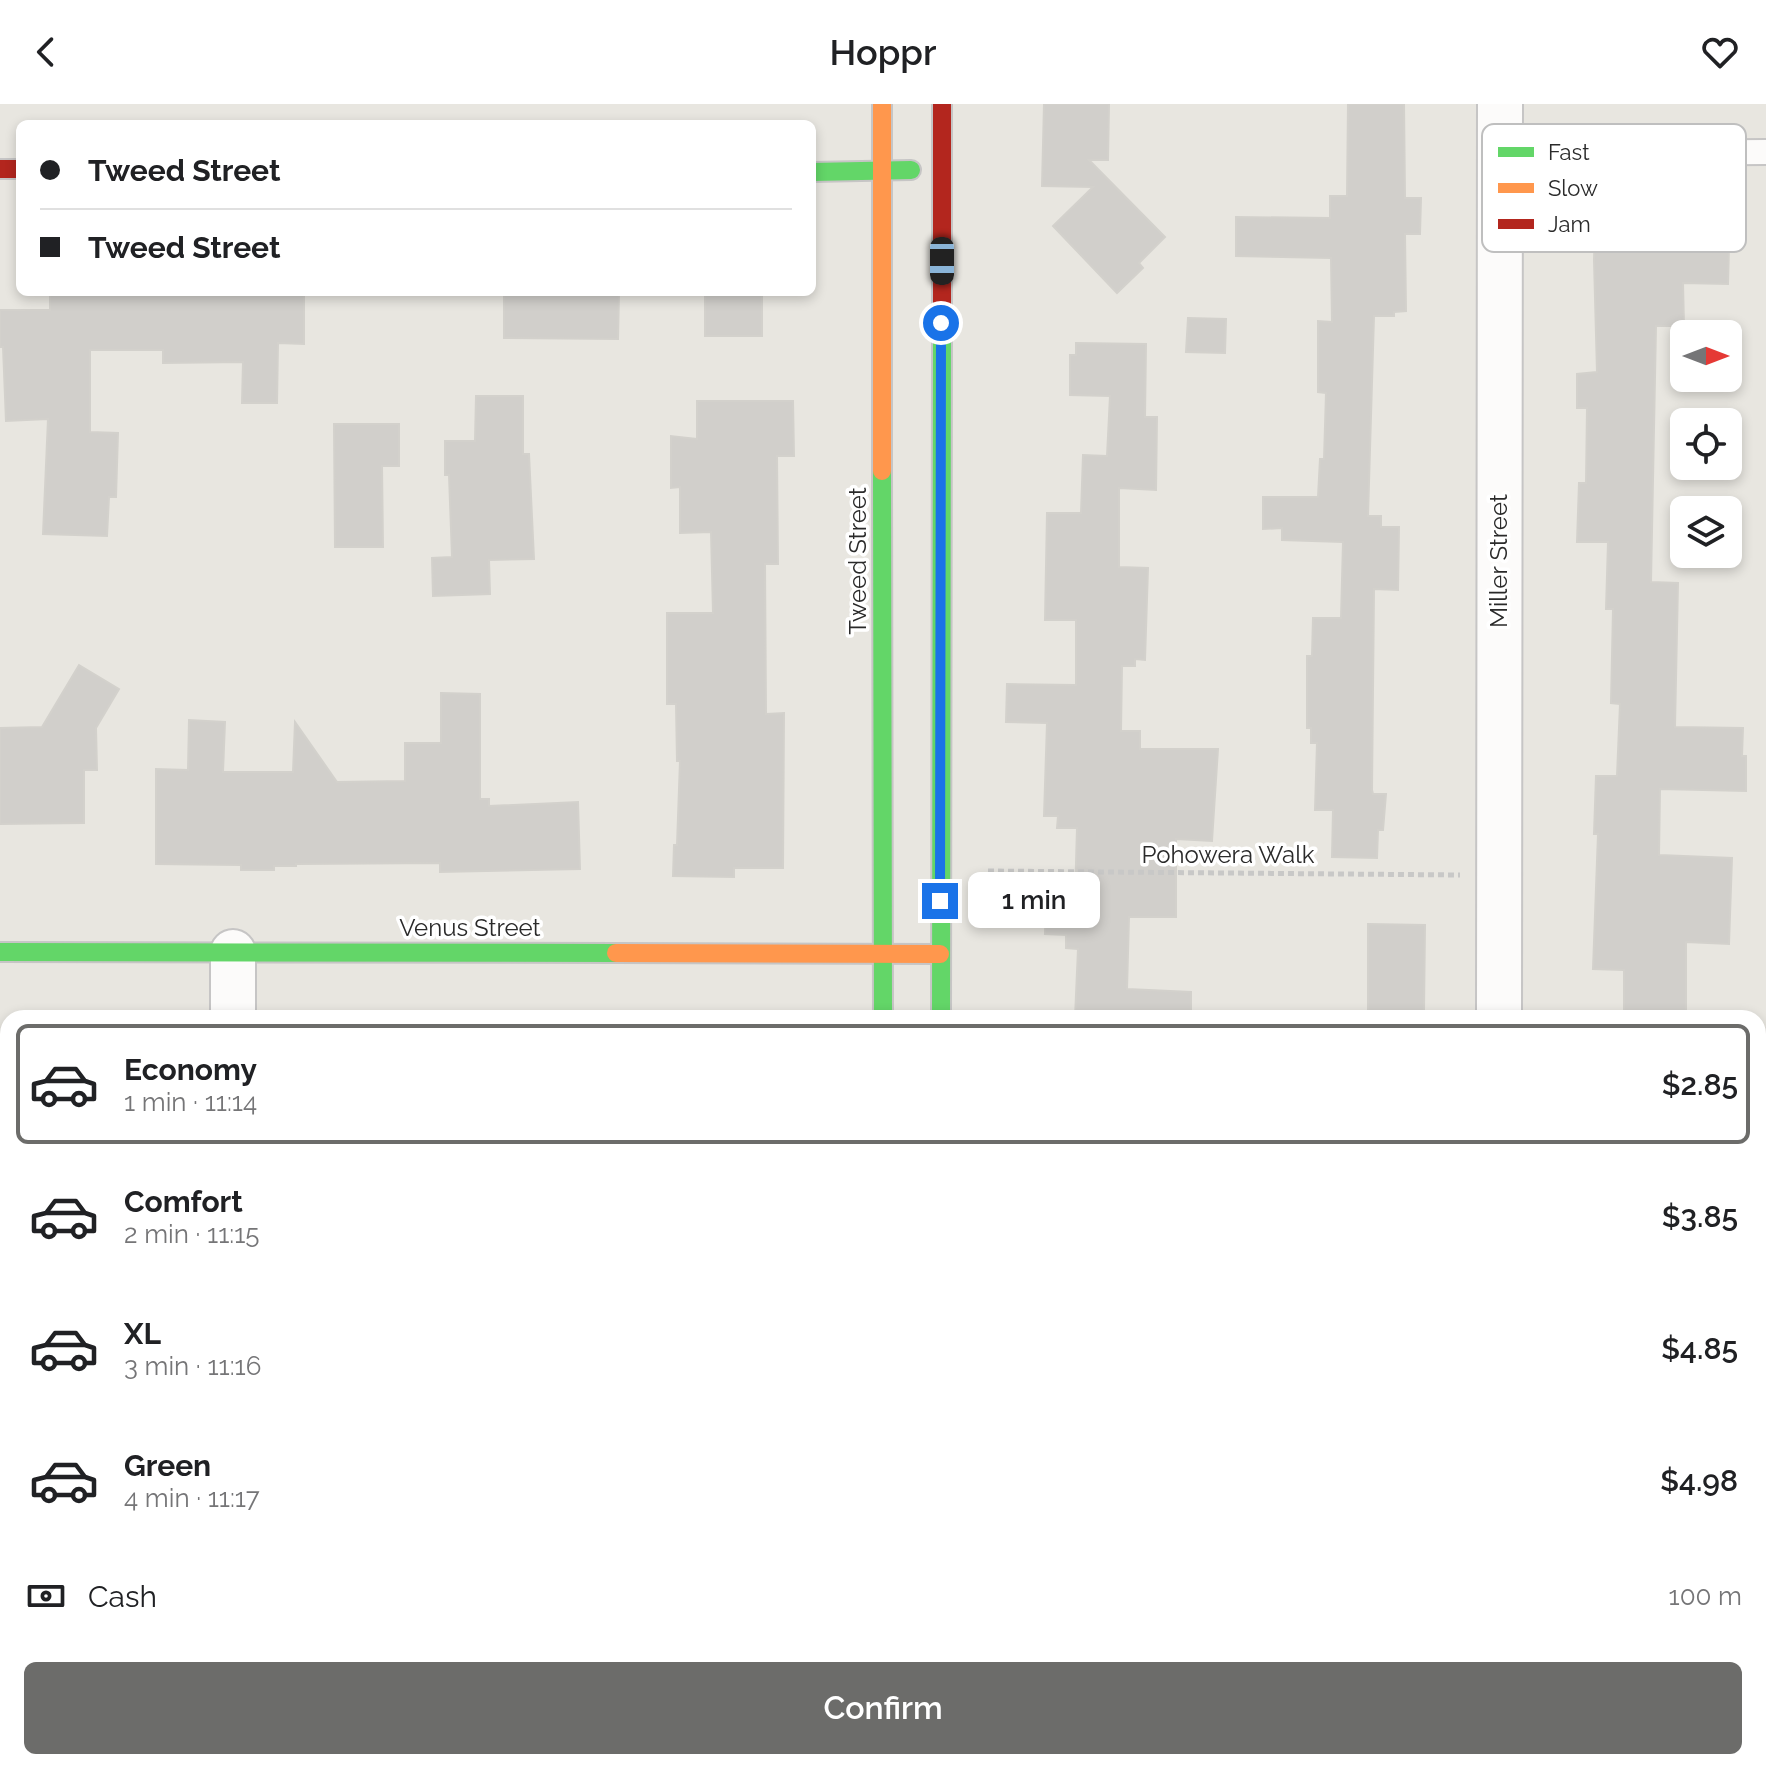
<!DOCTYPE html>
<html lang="en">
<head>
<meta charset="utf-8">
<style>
  :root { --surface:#fff; --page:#f6f6f6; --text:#202124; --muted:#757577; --line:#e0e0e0; --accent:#6c6c6a }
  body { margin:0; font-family:Raleway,sans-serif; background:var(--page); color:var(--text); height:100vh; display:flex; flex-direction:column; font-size:30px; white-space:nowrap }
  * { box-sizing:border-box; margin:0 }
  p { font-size:26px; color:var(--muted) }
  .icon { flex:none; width:44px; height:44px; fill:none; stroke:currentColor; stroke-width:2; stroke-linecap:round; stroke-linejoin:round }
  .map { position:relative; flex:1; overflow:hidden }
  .details { position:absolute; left:0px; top:906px; width:1766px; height:760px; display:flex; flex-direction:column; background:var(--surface); border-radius:24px 24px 0 0; box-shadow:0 4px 12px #0003 }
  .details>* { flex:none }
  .guide { position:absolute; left:16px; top:16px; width:800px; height:176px; border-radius:12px; box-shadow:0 4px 12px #0003; display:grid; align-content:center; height:176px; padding:0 24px; background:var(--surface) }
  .needle { width:52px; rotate:90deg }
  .fabs { position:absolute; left:1670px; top:216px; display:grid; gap:16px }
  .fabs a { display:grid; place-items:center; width:72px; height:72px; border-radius:12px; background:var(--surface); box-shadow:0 4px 12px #0003; font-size:40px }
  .end { position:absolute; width:36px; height:36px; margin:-18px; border:10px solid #1a73e8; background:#fff; box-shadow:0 0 0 4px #fff }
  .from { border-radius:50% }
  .bubble { position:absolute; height:56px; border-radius:12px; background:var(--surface); box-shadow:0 4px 12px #0003; font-size:26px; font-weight:600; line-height:56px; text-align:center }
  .car { position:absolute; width:24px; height:48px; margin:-24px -12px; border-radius:10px; box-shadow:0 0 6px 2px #0007; background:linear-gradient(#222 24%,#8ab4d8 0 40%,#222 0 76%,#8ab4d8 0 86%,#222 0) }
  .guide b { display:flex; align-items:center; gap:28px; height:76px; font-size:30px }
  .guide b+b { border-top:2px solid var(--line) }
  .guide i { width:20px; height:20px; background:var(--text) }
  ul { padding:14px 0 0; list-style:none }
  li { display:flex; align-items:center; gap:24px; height:120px; margin:0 16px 12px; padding:0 8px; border:4px solid transparent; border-radius:12px }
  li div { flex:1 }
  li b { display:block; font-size:30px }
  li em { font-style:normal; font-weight:600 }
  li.active { border-color:var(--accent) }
  li>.icon { width:72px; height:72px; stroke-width:1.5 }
  .pay { display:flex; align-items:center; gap:20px; height:88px; padding:0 24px; font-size:30px }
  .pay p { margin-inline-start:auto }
  .primary-button { display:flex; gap:16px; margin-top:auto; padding:16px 24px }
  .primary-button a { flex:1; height:92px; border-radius:12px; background:var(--accent); color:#fff; font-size:32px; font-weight:600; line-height:92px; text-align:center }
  header { display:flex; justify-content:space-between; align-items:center; height:104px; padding:0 24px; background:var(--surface); font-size:36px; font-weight:600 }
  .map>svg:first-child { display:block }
  .building { fill:#d1cfcb; stroke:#d3d1cc; stroke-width:2 }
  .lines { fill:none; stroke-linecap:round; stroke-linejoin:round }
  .lane-casing { stroke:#c6c5c5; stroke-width:28 }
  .street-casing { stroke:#c6c5c5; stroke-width:48 }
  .fast-casing { stroke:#c6c5c5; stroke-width:22 }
  .slow-casing { stroke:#c6c5c5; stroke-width:22 }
  .jam-casing { stroke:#c6c5c5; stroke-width:22 }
  .path { stroke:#c8c8c7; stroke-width:5; stroke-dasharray:6 4; stroke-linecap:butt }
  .lane { stroke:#fcfbfa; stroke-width:24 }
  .street { stroke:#fcfbfa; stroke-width:44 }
  .fast { stroke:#63d668; stroke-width:18 }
  .slow { stroke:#ff974d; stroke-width:18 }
  .jam { stroke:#b3261e; stroke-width:18 }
  .route { stroke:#1a73e8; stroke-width:10 }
  .labels { text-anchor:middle; stroke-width:7; stroke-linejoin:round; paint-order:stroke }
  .street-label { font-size:24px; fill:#2a2a2a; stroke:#fff }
  .key { fill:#fff; stroke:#bfbfbf; stroke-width:2 }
  .key-label { font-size:22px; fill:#2a2a2a }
</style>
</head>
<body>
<header><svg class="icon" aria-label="back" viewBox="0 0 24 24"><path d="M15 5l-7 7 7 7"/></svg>Hoppr<svg class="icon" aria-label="heart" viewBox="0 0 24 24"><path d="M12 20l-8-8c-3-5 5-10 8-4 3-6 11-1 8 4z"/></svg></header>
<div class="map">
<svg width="1766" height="1666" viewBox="0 0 1766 1666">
  <rect width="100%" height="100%" fill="#e8e6e0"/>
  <path class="building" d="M1044,0H1109L1108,56H1089L1165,133L1139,159L1143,164L1117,189L1053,122L1093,83L1042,82Z
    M1348,0H1404L1405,94H1421L1420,130H1405L1406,207L1394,208V212H1374L1368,412H1381V423H1399L1398,486L1374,485L1372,686L1373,690H1386L1383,726H1378L1377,754L1332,753L1333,706H1315L1317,639H1311V624H1307V552H1312L1313,514H1341L1343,438L1282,436V424L1263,425V393H1318L1320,355H1324L1326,289L1318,288V217L1332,218L1331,154L1236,152V113L1330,114V92H1347Z
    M1596,90L1656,91L1654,140L1729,142L1728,180L1683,179L1684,222H1656L1651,478L1678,479L1675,623L1743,624L1742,652H1746V687L1660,685L1659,751L1732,754L1729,840L1686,838V914H1624V866L1593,865L1598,730H1594L1596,672H1617L1620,600L1611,599L1613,505H1606L1608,438H1577L1579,379H1586L1587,304H1577V270L1597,268L1594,156Z
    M50,188H304V240L278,239L277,299H242L243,258L163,259V246H90V328L118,329L116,393H109L107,432L43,430L48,315L6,317L3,243H0V206H50Z
    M504,188H619L618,235L504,234Z
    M705,188H762V232H705Z
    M1188,214L1226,215L1225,249L1186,248Z
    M1076,239L1146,240L1145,313H1157L1156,386L1119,384V463L1148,464L1145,556L1135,555V562H1122L1121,627H1140V645H1218L1212,737L1176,735V813H1129L1127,885L1191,888V914H1075L1078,845L1066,844V831L1045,830L1046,793L1075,794L1077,724H1057L1058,712H1044L1047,619L1006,618L1007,580L1076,581V516H1045L1047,409H1081L1083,351L1107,352L1110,292L1070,291V251H1076Z
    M476,292H523V350H529L534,455L489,456L490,490L433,492L432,454L452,453L449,371H445V337H475Z
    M697,297H793L794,352H777L778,460H765L766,610L784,609L783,764H734V773L673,772L674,741H677L680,657H677L676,600H667V509H713L711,428L680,429V383L671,384V332L697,335Z
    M334,320H399V362H382L383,443H335Z
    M79,561L119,585L96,624L97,666H84V719L0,720V624L42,623Z
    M441,589L480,590V695H489V702L578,698L580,765L440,768V759L296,760V762H274V766H241V761L156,760V665L188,666L189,616L225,618L223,668H293L295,618L337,678L405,677V639H441Z
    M1368,820L1425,821L1424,907H1368Z"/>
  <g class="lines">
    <defs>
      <path id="lane" d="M1500,50L1766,48"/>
      <path id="street" d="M233,914V848
        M1499,914L1500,0
        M1499,1658V1666"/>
      <path id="fast" d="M812,68L911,66
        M882,367L883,914
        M0,848L616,849
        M941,914L942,230
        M1758,1614H1766
        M0,1616H8
        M852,1658L858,1666
        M972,1666L979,1658"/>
      <path id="slow" d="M882,0V367
        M616,849L940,850"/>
      <path id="jam" d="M0,65H20
        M942,230V0"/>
    </defs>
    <use href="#lane" class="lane-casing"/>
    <use href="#street" class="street-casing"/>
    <use href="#fast" class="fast-casing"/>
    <use href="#slow" class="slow-casing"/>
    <use href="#jam" class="jam-casing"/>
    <path class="path" d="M988,767L1460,771
      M697,1661L759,1662L786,1666
      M1040,1666L1073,1661L1112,1664L1141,1659"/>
    <use href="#lane" class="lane"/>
    <use href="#street" class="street"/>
    <use href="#fast" class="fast"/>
    <use href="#slow" class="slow"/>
    <use href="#jam" class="jam"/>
  </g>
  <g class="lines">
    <path class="route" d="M940,797L941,219"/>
  </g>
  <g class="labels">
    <g class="street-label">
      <text transform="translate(858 457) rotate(-90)" y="8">Tweed Street</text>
      <text transform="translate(1499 457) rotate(-90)" y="8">Miller Street</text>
      <text x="1228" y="759">Pohowera Walk</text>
      <text x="470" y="832">Venus Street</text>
    </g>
  </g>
  <rect x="1482" y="20" width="264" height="128" rx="12" class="key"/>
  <rect x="1498" y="43" width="36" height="10" fill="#63d668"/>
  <rect x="1498" y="79" width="36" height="10" fill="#ff974d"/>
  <rect x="1498" y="115" width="36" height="10" fill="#b3261e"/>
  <g class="key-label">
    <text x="1548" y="56">Fast</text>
    <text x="1548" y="92">Slow</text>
    <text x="1548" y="128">Jam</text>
  </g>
</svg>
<div class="fabs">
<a><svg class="needle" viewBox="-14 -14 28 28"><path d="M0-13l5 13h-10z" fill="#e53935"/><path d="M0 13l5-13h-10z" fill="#757577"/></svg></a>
<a><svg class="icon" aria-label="locate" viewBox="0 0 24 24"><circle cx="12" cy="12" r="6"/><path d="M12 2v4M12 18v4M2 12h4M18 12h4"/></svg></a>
<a><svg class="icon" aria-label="layers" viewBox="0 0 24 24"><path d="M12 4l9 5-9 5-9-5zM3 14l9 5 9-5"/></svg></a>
</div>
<i class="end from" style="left:941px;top:219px"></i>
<i class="end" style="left:940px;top:797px"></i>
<div class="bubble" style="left:968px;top:768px;width:132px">1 min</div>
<i class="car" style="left:942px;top:157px;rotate:180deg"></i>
<div class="guide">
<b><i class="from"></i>Tweed Street</b>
<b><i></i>Tweed Street</b>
</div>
<section class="details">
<ul>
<li class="active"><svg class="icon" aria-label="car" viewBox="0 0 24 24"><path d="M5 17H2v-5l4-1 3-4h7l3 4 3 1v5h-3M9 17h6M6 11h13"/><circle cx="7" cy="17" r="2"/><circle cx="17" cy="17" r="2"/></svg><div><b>Economy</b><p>1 min · 11:14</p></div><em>$2.85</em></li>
<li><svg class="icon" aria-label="car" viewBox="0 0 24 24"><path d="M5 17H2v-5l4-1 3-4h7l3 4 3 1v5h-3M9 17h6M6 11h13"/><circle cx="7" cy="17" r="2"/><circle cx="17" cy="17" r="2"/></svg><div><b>Comfort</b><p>2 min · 11:15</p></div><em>$3.85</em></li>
<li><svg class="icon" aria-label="car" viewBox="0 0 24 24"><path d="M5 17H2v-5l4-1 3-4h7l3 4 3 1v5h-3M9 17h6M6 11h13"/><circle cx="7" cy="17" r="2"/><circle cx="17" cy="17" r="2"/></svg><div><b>XL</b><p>3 min · 11:16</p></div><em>$4.85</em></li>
<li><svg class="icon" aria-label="car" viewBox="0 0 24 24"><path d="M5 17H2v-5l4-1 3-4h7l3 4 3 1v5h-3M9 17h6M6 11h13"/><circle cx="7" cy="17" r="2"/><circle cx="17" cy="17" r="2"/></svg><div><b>Green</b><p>4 min · 11:17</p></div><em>$4.98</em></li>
</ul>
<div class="pay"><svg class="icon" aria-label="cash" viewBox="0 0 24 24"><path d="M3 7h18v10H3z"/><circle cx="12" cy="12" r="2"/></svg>Cash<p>100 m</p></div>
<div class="primary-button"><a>Confirm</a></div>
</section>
</div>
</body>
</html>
